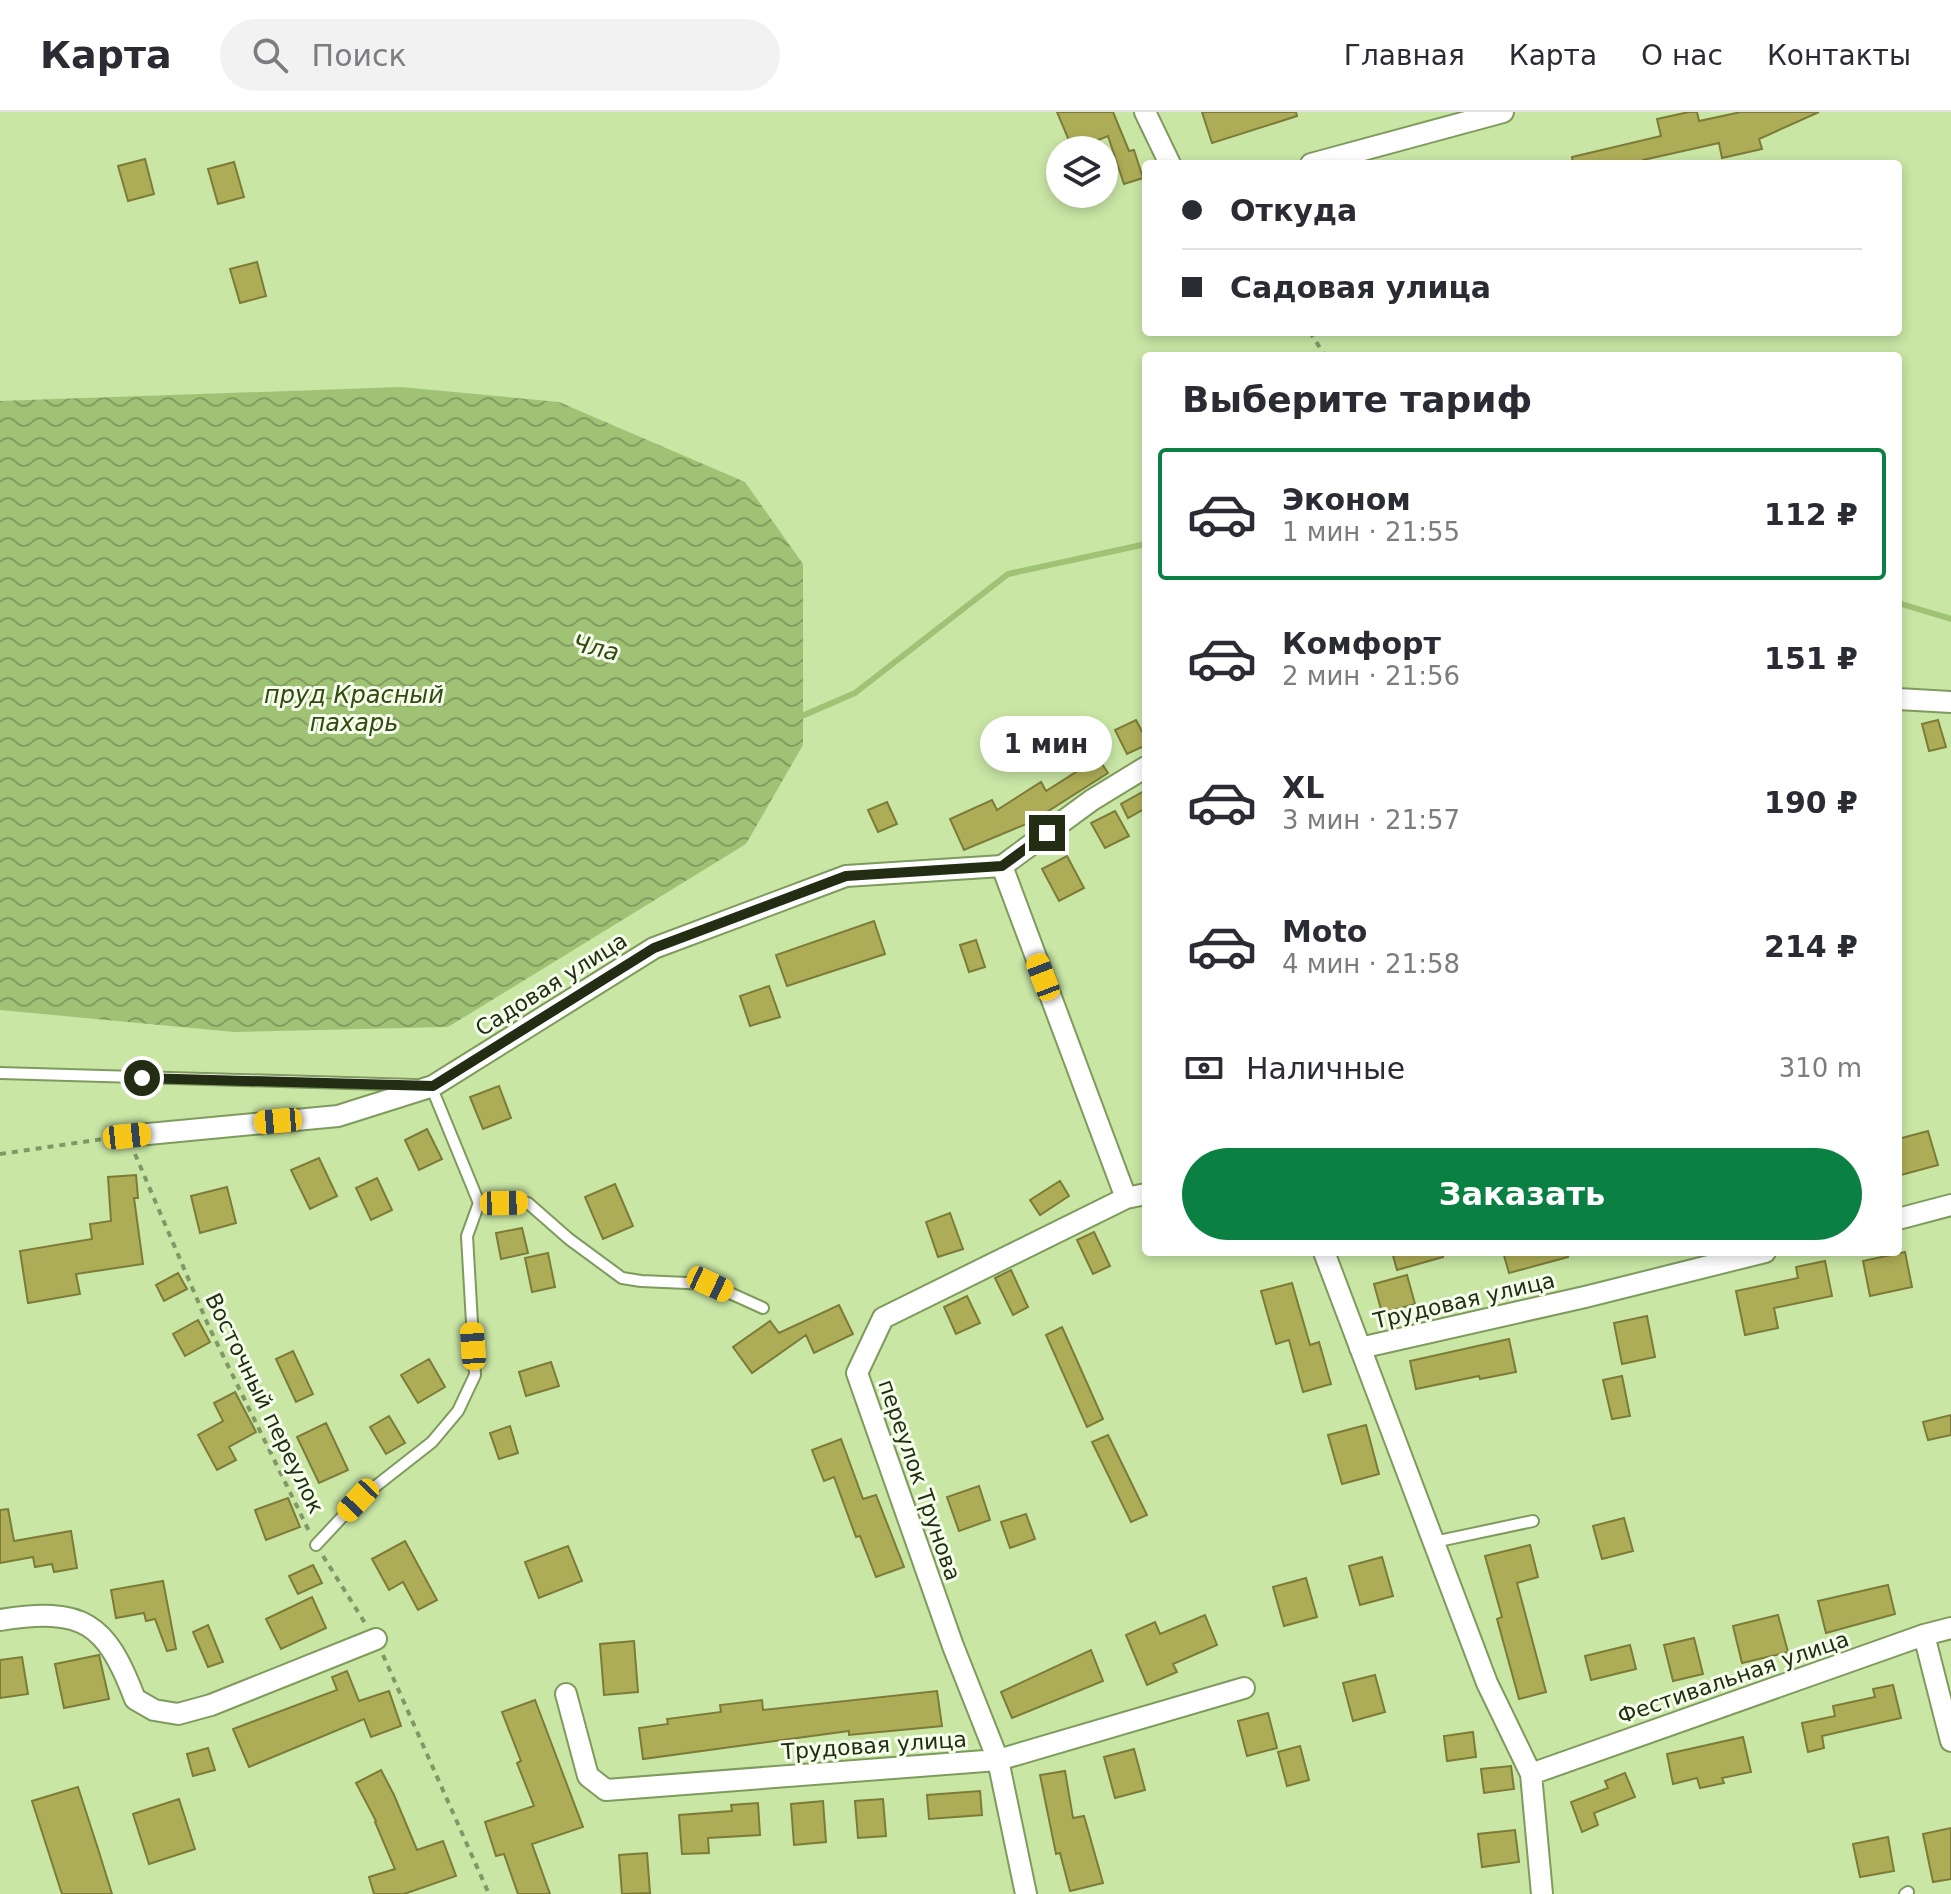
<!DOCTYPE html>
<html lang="ru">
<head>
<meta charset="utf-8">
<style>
  :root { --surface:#fff; --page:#f2f2f3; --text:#2b2b33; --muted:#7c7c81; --line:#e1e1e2; --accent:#0b8043 }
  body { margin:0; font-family:"DejaVu Sans",sans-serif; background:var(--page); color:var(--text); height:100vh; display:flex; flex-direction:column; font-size:30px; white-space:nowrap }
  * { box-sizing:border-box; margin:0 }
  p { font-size:26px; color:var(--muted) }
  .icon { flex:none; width:44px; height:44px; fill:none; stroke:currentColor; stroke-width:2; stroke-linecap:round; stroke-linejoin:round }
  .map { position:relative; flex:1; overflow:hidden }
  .sheet { position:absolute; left:1142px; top:240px; width:760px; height:904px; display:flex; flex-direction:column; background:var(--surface); border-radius:8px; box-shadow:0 4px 12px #0003 }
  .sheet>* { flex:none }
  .banner { position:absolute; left:1142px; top:48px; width:760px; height:176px; border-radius:8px; box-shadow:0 4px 12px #0003; display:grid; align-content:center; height:176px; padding:0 40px; background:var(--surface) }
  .tools { position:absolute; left:1046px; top:24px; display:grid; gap:16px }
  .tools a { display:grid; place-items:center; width:72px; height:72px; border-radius:50%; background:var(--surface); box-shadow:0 4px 12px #0003; font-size:40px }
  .end { position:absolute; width:36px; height:36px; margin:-18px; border:10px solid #232d14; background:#fff; box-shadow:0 0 0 4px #fff }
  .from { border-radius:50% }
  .bubble { position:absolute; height:56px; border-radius:28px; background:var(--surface); box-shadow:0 4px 12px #0003; font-size:26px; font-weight:700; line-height:56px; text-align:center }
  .car { position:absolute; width:24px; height:48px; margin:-24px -12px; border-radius:10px; box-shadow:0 0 6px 2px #0007; background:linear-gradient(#f5c518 24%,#345 0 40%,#f5c518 0 76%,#345 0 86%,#f5c518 0) }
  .banner b { display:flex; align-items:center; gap:28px; height:76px; font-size:30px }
  .banner b+b { border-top:2px solid var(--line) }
  .banner i { width:20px; height:20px; background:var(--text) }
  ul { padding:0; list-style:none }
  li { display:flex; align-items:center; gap:24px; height:132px; margin:0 16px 12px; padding:0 24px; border:4px solid transparent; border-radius:8px }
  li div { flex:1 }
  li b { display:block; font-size:30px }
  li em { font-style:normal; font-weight:700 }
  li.on { border-color:var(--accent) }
  li>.icon { width:72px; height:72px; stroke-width:1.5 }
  h2 { padding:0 40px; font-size:36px; line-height:96px }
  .pay { display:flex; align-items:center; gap:20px; height:88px; padding:0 40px; font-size:30px }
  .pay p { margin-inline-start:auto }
  .cta { display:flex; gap:16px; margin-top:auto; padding:16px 40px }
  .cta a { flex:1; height:92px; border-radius:48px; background:var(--accent); color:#fff; font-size:32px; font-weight:700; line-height:92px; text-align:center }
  header { display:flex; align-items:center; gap:48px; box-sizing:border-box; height:112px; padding:0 40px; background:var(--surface); border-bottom:2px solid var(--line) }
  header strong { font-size:38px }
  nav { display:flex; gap:44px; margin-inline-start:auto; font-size:28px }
  .search { width:560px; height:72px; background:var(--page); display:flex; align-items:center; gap:20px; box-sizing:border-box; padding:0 28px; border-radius:44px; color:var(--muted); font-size:30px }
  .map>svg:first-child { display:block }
  .water { fill:url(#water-waves) }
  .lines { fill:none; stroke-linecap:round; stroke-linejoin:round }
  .stream { stroke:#a0c275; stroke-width:6 }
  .building { fill:#aead57; stroke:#7c7b37; stroke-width:2 }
  .lane-casing { stroke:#7f9a5d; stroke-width:14 }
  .street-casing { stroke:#7f9a5d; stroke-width:24 }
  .path { stroke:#829767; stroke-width:4; stroke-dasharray:6 6; stroke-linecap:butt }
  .lane { stroke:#fff; stroke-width:10 }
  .street { stroke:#fff; stroke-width:20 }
  .route { stroke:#232d14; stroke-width:10 }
  .labels { text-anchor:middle; stroke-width:6; stroke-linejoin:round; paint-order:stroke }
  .street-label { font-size:22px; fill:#232d14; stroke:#f5ffeb }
  .water-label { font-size:24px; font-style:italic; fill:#344912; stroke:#f5ffeb }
</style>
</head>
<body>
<header>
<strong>Карта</strong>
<div class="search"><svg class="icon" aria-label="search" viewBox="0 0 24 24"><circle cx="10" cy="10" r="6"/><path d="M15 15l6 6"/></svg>Поиск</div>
<nav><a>Главная</a><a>Карта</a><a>О нас</a><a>Контакты</a></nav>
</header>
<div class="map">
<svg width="1951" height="1782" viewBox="0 0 1951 1782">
  <defs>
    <pattern id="water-waves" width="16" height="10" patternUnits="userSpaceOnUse" patternTransform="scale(2)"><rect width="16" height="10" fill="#a0c275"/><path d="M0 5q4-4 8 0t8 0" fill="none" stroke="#829e5f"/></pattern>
  </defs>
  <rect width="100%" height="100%" fill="#c9e6a5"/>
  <path class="water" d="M401,275L559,290L745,370L803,452V633L746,732L448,915L234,920L0,898V289Z"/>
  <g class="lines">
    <path class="stream" d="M1898,491L1951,507
      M795,602L802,604L855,581L1008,462L1146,432"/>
  </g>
  <path class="building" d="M1057,0H1113L1129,39L1134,38L1143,66L1124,72L1108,24L1073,38Z
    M1202,0H1296L1297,4L1212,31Z
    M1689,0H1697L1699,9L1741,0H1819L1759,27L1762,37L1722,46L1719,31L1643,48L1644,52H1573L1572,45L1661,24L1657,7Z
    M145,47L154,82L128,89L118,54Z
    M234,50L244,85L218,92L208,57Z
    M257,150L266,184L240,191L230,157Z
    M1136,608L1146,627V633L1127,642L1115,618Z
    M1938,608L1946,635L1929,639L1922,612Z
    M1098,646L1108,661L1031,710L964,738L950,707L992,688L997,698L1041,670L1046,679Z
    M1146,678V696L1128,706L1121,692Z
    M887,690L897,712L878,720L868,698Z
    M1115,699L1129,724L1105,736L1091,711Z
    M1067,744L1084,776L1059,789L1042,757Z
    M874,809L885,842L787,874L776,843Z
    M976,828L985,855L969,860L960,833Z
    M769,874L780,905L750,914L740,884Z
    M499,974L511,1006L483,1017L470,985Z
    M427,1017L442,1047L419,1058L405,1028Z
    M1928,1019L1938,1053L1901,1063L1898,1027Z
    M319,1046L337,1084L310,1097L291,1058Z
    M136,1063L138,1086H134L143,1152L76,1162L80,1182L28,1191L20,1139L92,1127L90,1112L111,1109L108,1065Z
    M377,1066L392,1098L371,1108L356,1076Z
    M1060,1069L1069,1084L1040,1103L1030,1088Z
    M615,1072L633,1114L603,1127L585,1085Z
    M227,1075L236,1111L200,1121L191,1084Z
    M950,1101L963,1137L938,1145L926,1110Z
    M522,1116L528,1141L501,1147L496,1121Z
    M1094,1120L1110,1154L1093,1162L1077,1128Z
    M1392,1140H1442L1443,1145L1397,1158Z
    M1503,1140H1567L1568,1145L1509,1161Z
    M1905,1140L1912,1175L1870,1184L1863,1149Z
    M548,1141L555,1175L532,1180L525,1146Z
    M1825,1149L1832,1184L1774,1196L1778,1216L1745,1223L1736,1179L1798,1166L1796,1155Z
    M1011,1158L1028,1195L1013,1203L995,1166Z
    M178,1161L187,1177L164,1189L156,1173Z
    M1407,1163L1415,1192L1382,1201L1374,1172Z
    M1292,1171L1310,1233L1319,1230L1331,1272L1303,1280L1289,1228L1276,1232L1261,1179Z
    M967,1184L980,1211L956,1222L944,1195Z
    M839,1193L853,1222L814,1241L806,1223L752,1261L733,1235L770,1209L779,1221Z
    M1647,1204L1655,1245L1622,1252L1614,1211Z
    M198,1208L210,1230L185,1244L173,1222Z
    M1062,1215L1103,1307L1087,1315L1046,1223Z
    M1509,1227L1516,1260L1480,1267L1479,1264L1416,1277L1410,1249Z
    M293,1239L313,1282L296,1290L276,1247Z
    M429,1247L445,1275L418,1291L401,1263Z
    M551,1250L559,1274L526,1284L519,1260Z
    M1622,1264L1630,1304L1612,1307L1603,1268Z
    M235,1280L256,1320L229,1335L236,1348L217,1358L198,1323L223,1309L214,1291Z
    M1951,1303V1323L1928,1328L1923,1310Z
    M389,1304L405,1331L386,1342L370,1315Z
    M326,1311L348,1358L319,1371L297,1325Z
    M1366,1313L1379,1362L1342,1372L1328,1323Z
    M510,1314L518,1341L499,1347L490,1321Z
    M1108,1323L1147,1403L1131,1410L1092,1330Z
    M841,1327L863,1387L876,1383L904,1455L876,1465L860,1424L856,1425L834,1365L824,1369L812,1338Z
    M979,1374L990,1408L959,1419L947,1385Z
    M288,1386L300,1415L266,1428L255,1398Z
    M8,1397L14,1429L71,1419L77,1456L54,1460L52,1452L35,1455L33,1445L0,1451V1398Z
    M1026,1402L1035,1427L1010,1436L1001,1410Z
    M1624,1406L1633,1439L1602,1447L1593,1414Z
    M405,1429L437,1488L418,1498L403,1470L389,1478L372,1447Z
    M1530,1433L1538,1465L1517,1471L1546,1580L1519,1587L1497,1507L1502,1505L1485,1444Z
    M568,1434L582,1469L539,1486L525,1450Z
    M1382,1445L1393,1484L1360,1493L1349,1454Z
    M313,1453L322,1471L298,1482L289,1464Z
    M1306,1466L1317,1505L1284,1514L1273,1475Z
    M163,1469L176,1537L167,1539L155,1507L146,1509L144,1501L116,1506L111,1478Z
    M1888,1473L1895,1502L1826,1521L1818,1489Z
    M312,1485L326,1516L281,1537L266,1507Z
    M1205,1503L1217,1533L1173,1552L1177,1560L1147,1573L1126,1523L1155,1510L1160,1522Z
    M1778,1503L1788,1540L1742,1551L1733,1514Z
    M208,1513L223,1550L208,1555L193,1520Z
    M1694,1526L1703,1562L1673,1569L1664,1533Z
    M634,1529L638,1580L604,1583L600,1532Z
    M1630,1533L1636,1557L1591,1568L1585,1544Z
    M1091,1538L1103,1569L1012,1606L1001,1580Z
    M99,1543L109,1587L64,1596L55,1552Z
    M22,1545L28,1582L0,1586V1548Z
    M347,1559L359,1589L389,1579L401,1614L371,1625L364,1607L249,1655L233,1617L337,1578L332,1565Z
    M1375,1563L1385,1600L1353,1609L1343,1571Z
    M1893,1573L1901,1606L1822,1624L1824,1636L1808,1640L1802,1611L1835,1604L1833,1594L1875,1585L1873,1577Z
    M937,1579L942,1614L849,1623V1619L643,1647L639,1616L668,1612L667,1607L721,1600L720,1593L762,1588L763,1598Z
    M535,1588L583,1715L532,1732L550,1782H518L504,1742L496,1744L485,1710L534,1694L517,1651L521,1649L502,1600Z
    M1268,1601L1277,1636L1247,1644L1238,1609Z
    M1473,1620L1476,1645L1447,1649L1444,1624Z
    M1743,1625L1751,1660L1722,1666L1724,1671L1700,1676L1697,1666L1673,1672L1667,1642Z
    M1300,1634L1309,1668L1287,1674L1278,1640Z
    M208,1636L215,1658L193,1664L187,1642Z
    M1134,1637L1145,1678L1115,1686L1104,1645Z
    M1511,1654L1514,1677L1484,1681L1481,1657Z
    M381,1658L394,1683L417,1738L443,1729L456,1764L404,1782H374L369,1765L395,1757L375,1710L376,1709L356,1671Z
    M1065,1659L1073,1706L1084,1704L1103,1771L1070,1779L1060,1741L1056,1742L1040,1663Z
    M1625,1661L1635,1685L1594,1701L1598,1713L1582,1720L1571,1690L1608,1676L1605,1669Z
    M78,1675L99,1740L112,1782H62L32,1689Z
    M980,1679L982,1703L929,1707L927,1683Z
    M179,1687L195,1737L149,1752L133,1702Z
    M883,1687L886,1724L858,1726L855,1689Z
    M823,1689L826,1730L794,1733L791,1692Z
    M758,1691L760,1723L708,1726L709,1741L682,1742L679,1703L732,1699L731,1693Z
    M1951,1716V1767L1933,1770L1923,1722Z
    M1515,1718L1519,1750L1482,1755L1478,1722Z
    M1888,1725L1894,1759L1860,1765L1853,1732Z
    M647,1741L650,1781L622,1782L619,1743Z"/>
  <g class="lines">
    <defs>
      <path id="lane" d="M0,961L415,973
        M479,1091H528L569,1127L622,1166L641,1169L710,1172L763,1196
        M1434,1430L1533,1409
        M316,1433L358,1388L432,1330L458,1299L475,1263L467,1124L479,1091L431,974
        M1905,1782L1908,1780"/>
      <path id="street" d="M1145,0L1170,52
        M1311,52L1503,0
        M1898,587L1951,590
        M1002,754L1126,1086
        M127,1024L338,1004L433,974L654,836L846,764L1002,754L1092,688L1146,655
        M1898,1107L1951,1093
        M1324,1140L1487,1571L1531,1662L1542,1782
        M1360,1236L1585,1185L1765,1140
        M0,1508C83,1495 106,1510 135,1587L154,1598L178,1602L211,1593L376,1527
        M1924,1523L1951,1629
        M566,1582L588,1664L606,1678L998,1648L1244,1576
        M1531,1662L1924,1523L1951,1516
        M1026,1782L998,1648L953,1534L857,1261L883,1206L1126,1086L1146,1082"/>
    </defs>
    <use href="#lane" class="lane-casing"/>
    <use href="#street" class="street-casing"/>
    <path class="path" d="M1310,220L1325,244
      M0,1042L110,1026
      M135,1042L209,1215L309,1419
      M323,1444L365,1511
      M383,1543L489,1782"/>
    <use href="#lane" class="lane"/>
    <use href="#street" class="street"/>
  </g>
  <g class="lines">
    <path class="route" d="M142,966L433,974L654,836L846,764L1002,754L1047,721"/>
  </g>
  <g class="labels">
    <g class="street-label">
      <text transform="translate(551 872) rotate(-32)" y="8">Садовая улица</text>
      <text transform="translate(1464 1188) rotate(-13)" y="8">Трудовая улица</text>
      <text transform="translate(265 1291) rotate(64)" y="8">Восточный переулок</text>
      <text transform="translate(920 1368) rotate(71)" y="8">переулок Трунова</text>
      <text transform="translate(1733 1565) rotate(-19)" y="8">Фестивальная улица</text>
      <text transform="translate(874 1633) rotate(-4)" y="8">Трудовая улица</text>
    </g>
    <g class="water-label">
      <text transform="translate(596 536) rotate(13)" y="8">Чла</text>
      <text x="354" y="591">пруд Красный<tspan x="354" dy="28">пахарь</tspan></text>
    </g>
  </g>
</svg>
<div class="tools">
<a><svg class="icon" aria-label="layers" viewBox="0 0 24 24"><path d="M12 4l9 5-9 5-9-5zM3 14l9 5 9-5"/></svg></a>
</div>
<i class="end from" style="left:142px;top:966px"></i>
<i class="end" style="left:1047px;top:721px"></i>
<div class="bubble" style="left:980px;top:604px;width:132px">1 мин</div>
<i class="car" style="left:1043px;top:865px;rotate:339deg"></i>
<i class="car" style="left:278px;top:1009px;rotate:265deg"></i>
<i class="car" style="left:127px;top:1024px;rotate:84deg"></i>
<i class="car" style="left:504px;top:1091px;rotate:89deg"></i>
<i class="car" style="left:710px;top:1172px;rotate:115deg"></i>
<i class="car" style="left:473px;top:1234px;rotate:356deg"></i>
<i class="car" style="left:358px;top:1388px;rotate:223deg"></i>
<div class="banner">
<b><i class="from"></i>Откуда</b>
<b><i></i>Садовая улица</b>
</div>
<section class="sheet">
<h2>Выберите тариф</h2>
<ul>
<li class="on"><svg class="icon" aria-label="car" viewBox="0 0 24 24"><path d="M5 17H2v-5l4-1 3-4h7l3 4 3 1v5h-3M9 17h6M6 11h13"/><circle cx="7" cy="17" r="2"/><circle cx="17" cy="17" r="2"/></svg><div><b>Эконом</b><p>1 мин · 21:55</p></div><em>112 ₽</em></li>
<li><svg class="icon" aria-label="car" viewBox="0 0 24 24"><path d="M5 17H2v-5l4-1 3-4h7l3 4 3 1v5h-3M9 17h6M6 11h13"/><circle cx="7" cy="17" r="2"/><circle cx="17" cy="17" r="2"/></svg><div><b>Комфорт</b><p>2 мин · 21:56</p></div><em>151 ₽</em></li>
<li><svg class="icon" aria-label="car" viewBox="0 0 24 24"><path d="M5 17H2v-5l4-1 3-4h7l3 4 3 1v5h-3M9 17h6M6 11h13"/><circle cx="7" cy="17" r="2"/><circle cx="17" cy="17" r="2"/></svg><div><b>XL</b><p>3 мин · 21:57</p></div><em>190 ₽</em></li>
<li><svg class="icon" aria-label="car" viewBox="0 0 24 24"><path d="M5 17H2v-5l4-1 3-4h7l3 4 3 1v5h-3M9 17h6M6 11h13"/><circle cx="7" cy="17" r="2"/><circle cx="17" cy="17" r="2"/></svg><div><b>Moto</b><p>4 мин · 21:58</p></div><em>214 ₽</em></li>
</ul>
<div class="pay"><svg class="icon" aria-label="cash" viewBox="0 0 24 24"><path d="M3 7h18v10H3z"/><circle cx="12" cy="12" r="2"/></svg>Наличные<p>310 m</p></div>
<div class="cta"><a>Заказать</a></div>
</section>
</div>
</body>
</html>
